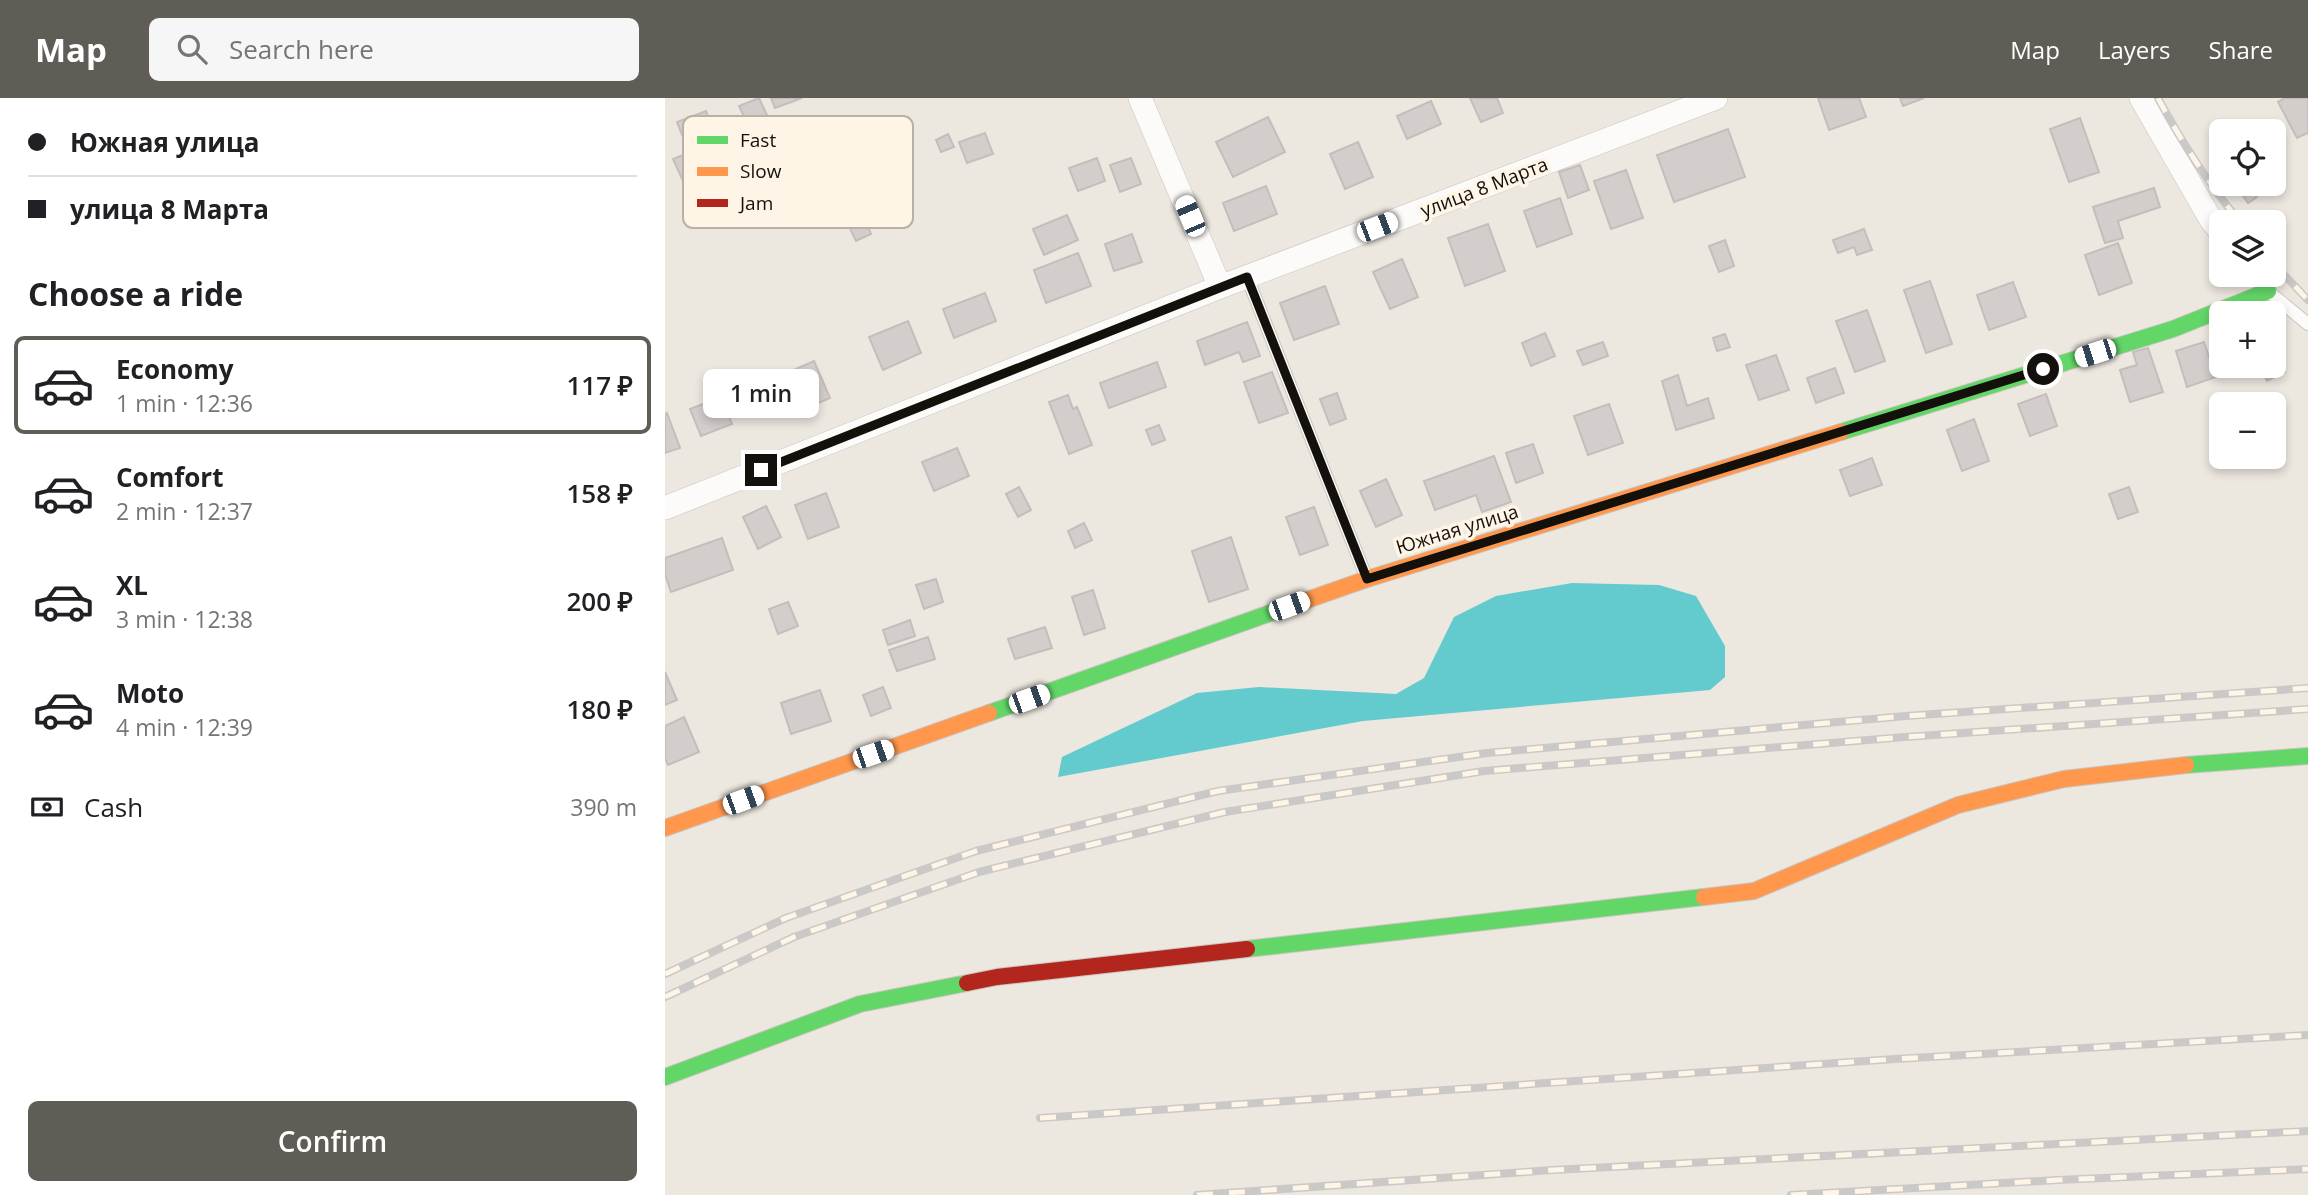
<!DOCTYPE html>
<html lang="en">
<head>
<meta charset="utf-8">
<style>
  :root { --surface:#fff; --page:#f6f6f6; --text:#202124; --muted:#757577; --line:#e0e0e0; --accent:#605c56 }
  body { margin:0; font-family:"Open Sans",sans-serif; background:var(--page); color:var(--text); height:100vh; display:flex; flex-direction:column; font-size:26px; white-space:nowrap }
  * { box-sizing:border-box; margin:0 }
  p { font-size:23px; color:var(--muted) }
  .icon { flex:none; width:38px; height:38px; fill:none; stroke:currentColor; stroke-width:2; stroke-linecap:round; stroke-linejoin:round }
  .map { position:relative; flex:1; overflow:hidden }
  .panel { display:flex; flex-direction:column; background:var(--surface); width:665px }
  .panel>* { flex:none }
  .banner { display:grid; align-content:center; height:154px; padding:0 28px; background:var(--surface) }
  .tools { position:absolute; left:1544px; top:21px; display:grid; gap:14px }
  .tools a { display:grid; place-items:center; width:77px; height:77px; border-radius:10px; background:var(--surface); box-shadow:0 4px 10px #0003; font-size:35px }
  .end { position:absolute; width:32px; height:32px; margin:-16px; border:9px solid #14110c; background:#fff; box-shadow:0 0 0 4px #fff }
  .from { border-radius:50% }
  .bubble { position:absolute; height:49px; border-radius:10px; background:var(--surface); box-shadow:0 4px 10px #0003; font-size:23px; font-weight:600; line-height:49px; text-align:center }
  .car { position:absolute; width:21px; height:42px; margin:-21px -10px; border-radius:9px; box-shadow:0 0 5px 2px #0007; background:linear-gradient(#fff 24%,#345 0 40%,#fff 0 76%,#345 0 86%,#fff 0) }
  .banner b { display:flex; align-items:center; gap:24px; height:66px; font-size:26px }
  .banner b+b { border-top:2px solid var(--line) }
  .banner i { width:18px; height:18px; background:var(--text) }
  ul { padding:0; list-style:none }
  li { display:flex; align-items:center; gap:21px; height:98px; margin:0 14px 10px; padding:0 14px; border:4px solid transparent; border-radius:10px }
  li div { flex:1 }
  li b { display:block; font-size:26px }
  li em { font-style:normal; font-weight:600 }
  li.current { border-color:var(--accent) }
  li>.icon { width:63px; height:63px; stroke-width:1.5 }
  h2 { padding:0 28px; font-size:32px; line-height:84px }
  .pay { display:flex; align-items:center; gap:18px; height:77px; padding:0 28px; font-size:26px }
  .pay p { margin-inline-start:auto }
  .primary-button { display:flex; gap:14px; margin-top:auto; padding:14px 28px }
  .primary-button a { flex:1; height:80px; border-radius:10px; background:var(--accent); color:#fff; font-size:28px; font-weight:600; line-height:80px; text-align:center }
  header { display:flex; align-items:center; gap:42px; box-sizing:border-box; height:98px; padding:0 35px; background:var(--accent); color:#fff }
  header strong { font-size:33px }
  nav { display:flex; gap:38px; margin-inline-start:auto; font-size:24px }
  .search { width:490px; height:63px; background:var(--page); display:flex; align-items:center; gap:18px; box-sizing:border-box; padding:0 24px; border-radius:10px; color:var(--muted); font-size:26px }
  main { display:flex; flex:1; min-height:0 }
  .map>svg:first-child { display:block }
  .water { fill:#63cbce }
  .building { fill:#d3cecc; stroke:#c3bebc; stroke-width:2 }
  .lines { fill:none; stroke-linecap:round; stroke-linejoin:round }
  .lane-casing { stroke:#c9c5bf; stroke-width:14 }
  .street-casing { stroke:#c9c5bf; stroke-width:24 }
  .fast-casing { stroke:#c9c5bf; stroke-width:18 }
  .slow-casing { stroke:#c9c5bf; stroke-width:18 }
  .jam-casing { stroke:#c9c5bf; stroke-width:18 }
  .lane { stroke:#fcfbfa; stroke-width:12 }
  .street { stroke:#fcfbfa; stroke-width:23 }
  .fast { stroke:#63d668; stroke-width:16 }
  .slow { stroke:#ff974d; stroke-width:16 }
  .jam { stroke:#b3261e; stroke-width:16 }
  .rail-casing { stroke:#cbc9c7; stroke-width:8 }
  .rail { stroke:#fef5e7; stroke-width:5; stroke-dasharray:16; stroke-linecap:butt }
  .route { stroke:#14110c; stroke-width:9 }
  .labels { text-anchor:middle; stroke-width:7; stroke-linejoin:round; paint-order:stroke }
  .street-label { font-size:19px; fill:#14110c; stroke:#fef5e7 }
  .key { fill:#fef5e7; stroke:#b8b1a5; stroke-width:2 }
  .key-label { font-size:19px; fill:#14110c }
</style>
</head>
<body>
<header>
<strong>Map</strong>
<div class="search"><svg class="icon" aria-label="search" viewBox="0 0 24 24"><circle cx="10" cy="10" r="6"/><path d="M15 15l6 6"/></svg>Search here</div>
<nav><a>Map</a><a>Layers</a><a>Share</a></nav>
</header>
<main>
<section class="panel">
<div class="banner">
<b><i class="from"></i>Южная улица</b>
<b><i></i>улица 8 Марта</b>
</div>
<h2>Choose a ride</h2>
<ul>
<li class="current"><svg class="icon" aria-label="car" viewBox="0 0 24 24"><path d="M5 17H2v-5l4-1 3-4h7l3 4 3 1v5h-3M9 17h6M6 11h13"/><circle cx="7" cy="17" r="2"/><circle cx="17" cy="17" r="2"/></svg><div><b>Economy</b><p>1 min · 12:36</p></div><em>117 ₽</em></li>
<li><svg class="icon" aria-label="car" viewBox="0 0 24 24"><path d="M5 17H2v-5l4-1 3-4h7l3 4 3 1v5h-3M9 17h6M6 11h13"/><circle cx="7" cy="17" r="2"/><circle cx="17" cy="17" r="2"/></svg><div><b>Comfort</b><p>2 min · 12:37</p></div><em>158 ₽</em></li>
<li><svg class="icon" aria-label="car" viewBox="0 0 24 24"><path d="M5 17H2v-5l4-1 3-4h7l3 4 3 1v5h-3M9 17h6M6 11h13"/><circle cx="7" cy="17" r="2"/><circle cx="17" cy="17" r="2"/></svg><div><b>XL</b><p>3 min · 12:38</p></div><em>200 ₽</em></li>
<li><svg class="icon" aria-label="car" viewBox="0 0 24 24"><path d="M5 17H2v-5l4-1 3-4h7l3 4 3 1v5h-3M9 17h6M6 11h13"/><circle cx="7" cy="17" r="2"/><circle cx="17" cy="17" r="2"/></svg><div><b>Moto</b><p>4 min · 12:39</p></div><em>180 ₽</em></li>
</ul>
<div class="pay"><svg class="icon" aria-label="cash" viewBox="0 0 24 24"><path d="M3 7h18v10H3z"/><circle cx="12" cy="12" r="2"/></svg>Cash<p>390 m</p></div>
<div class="primary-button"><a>Confirm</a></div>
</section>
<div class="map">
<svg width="1643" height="1097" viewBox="0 0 1643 1097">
  <rect width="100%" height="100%" fill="#ece7df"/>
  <path class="water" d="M907,485L994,487L1031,498L1060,548V579L1045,592L698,623L393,679L397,659L532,595L594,589L731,596L759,580L789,519L831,498Z"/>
  <path class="building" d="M94,0L106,26L87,35L74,8Z
    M106,0H137L110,10Z
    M805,0H832L838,15L816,24Z
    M1153,0H1194L1201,19L1164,32Z
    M1235,0H1259L1238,8Z
    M1620,0H1643V35L1632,40L1613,4Z
    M766,3L776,26L742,41L732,18Z
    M41,13L51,39L22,49L12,24Z
    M603,19L620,54L568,79L551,44Z
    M1415,20L1434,74L1404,84L1385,31Z
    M1063,31L1080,79L1009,104L992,57Z
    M320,35L328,56L302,65L294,44Z
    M283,36L289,49L276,54L271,42Z
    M693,44L708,79L680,91L665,56Z
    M23,55L33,79L19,85L8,61Z
    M432,60L440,83L413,93L404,70Z
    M466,60L476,86L455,94L445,67Z
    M915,67L924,92L903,100L894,74Z
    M961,72L978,120L946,131L929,83Z
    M1583,86L1592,99L1583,105L1574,92Z
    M601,88L612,116L569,133L558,105Z
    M1489,90L1495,109L1453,123L1458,140L1440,145L1428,109Z
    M895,100L907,136L872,149L859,113Z
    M197,115L206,136L191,143L181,122Z
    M402,117L413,142L379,157L368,131Z
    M823,126L840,173L800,188L783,140Z
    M1199,131L1207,152L1192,157L1189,149L1173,155L1168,142Z
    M467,136L477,164L449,173L440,146Z
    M1060,142L1069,168L1054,174L1044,148Z
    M1453,145L1467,185L1434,197L1420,157Z
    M413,155L426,188L381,205L369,172Z
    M737,161L753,199L725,211L708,174Z
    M1265,183L1287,246L1261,255L1239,192Z
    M1348,184L1361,219L1324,232L1312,197Z
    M660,188L674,226L629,242L615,205Z
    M320,195L331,223L289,240L278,211Z
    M1202,212L1220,263L1190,274L1171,223Z
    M243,223L256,255L218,272L204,239Z
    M582,224L595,258L578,264L574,254L540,267L532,243Z
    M880,235L890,258L866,268L857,245Z
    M1060,236L1065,249L1052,253L1048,240Z
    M938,244L943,258L918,267L912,253Z
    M1539,244L1551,279L1522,289L1511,253Z
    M1483,250L1498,294L1465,304L1455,272L1472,267L1468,254Z
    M1111,257L1124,292L1094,302L1081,267Z
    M1612,257L1620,274L1602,283L1595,268H1608V258Z
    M149,263L165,300L135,313L119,276Z
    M492,264L501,289L444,310L435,285Z
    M1170,270L1179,295L1151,305L1142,280Z
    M607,274L623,315L594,325L579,284Z
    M1013,277L1022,308L1043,300L1049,320L1011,332L997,283Z
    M672,295L681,321L665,327L655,301Z
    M1381,296L1392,328L1365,338L1353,306Z
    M403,297L408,311L412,309L427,347L404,356L384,304Z
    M56,299L67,326L36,338L25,311Z
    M944,306L958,345L923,357L909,318Z
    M2,315L15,350L0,355V316Z
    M1309,321L1324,363L1297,373L1282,332Z
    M494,327L500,342L487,347L481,332Z
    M868,346L878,375L851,385L841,355Z
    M292,350L304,378L269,393L257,364Z
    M829,358L846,404L817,414L811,397L770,412L759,383Z
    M1207,360L1217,387L1185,398L1175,372Z
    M721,381L737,417L711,429L695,393Z
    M354,389L366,412L353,419L341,396Z
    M1464,389L1473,414L1453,421L1444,396Z
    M161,395L174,429L143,441L130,407Z
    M101,408L116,439L93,451L78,419Z
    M649,409L663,447L635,457L621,419Z
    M419,425L427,442L410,450L403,433Z
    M566,439L583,491L544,504L527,453Z
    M57,440L68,472L6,494L0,476V460Z
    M271,481L278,504L259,511L251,487Z
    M428,492L440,530L419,537L407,499Z
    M123,504L133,528L113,536L104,511Z
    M245,522L250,538L223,547L218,532Z
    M380,529L387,550L350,561L343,541Z
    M263,539L270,561L232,573L224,552Z
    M0,574L12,602L0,607Z
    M218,589L226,610L206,618L198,597Z
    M155,592L166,623L126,636L116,605Z
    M19,619L34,654L3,667L0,660V628Z"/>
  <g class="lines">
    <defs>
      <path id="lane" d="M582,179L702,481
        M1604,194L1643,226"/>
      <path id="street" d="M475,0L555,189
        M1476,0L1546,122L1556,134
        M0,410L555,189L1051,0"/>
      <path id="fast" d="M1176,334L1508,231L1603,193L1590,177
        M324,615L625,508
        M1521,667L1643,658
        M582,851L1039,799
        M0,979L195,906L302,885"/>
      <path id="slow" d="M625,508L702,481L1176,334
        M0,730L324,615
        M1039,799L1089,793L1293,707L1399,681L1521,667"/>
      <path id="jam" d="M302,885L332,879L582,851"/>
    </defs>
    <use href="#lane" class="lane-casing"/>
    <use href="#street" class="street-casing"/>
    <use href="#fast" class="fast-casing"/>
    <use href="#slow" class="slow-casing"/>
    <use href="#jam" class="jam-casing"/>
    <use href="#lane" class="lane"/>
    <use href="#street" class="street"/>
    <use href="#fast" class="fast"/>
    <use href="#slow" class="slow"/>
    <use href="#jam" class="jam"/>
    <defs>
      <path id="rail" d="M1493,0C1516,43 1544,86 1575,124
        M1608,165L1643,202
        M0,876L121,820L311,753L553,693L822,655L1241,618L1643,590
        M0,899L129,839L314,774L560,714L819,673L1240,639L1643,611
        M375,1020L1230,961L1643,937
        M532,1097L888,1072L1643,1033
        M1126,1097L1393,1082L1643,1071"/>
    </defs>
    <use href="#rail" class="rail-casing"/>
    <use href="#rail" class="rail"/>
  </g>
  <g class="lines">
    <path class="route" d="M96,372L582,179L702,481L1378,271"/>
  </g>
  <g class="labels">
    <g class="street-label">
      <text transform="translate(819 89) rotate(-21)" y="7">улица 8 Марта</text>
      <text transform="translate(792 431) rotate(-17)" y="7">Южная улица</text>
    </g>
  </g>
  <rect x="18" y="18" width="230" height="112" rx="10" class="key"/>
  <rect x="32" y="38" width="31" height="8" fill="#63d668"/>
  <rect x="32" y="69" width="31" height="9" fill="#ff974d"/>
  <rect x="32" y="101" width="31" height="8" fill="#b3261e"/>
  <g class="key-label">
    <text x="75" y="49">Fast</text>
    <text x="75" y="80">Slow</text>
    <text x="75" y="112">Jam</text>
  </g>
</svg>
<div class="tools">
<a><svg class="icon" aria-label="locate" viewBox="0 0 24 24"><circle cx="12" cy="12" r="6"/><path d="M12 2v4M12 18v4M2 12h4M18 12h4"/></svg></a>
<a><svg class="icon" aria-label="layers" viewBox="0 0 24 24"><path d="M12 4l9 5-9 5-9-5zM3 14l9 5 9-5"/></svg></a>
<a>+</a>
<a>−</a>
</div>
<i class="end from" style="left:1378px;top:271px"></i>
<i class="end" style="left:96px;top:372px"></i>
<div class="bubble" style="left:38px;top:271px;width:116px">1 min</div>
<i class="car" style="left:525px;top:118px;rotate:337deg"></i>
<i class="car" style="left:712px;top:129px;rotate:69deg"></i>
<i class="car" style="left:1430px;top:255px;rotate:252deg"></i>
<i class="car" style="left:624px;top:508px;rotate:70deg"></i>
<i class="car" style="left:364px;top:601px;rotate:70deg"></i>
<i class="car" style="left:208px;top:656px;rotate:71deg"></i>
<i class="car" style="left:78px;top:702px;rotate:70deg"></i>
</div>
</main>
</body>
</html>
